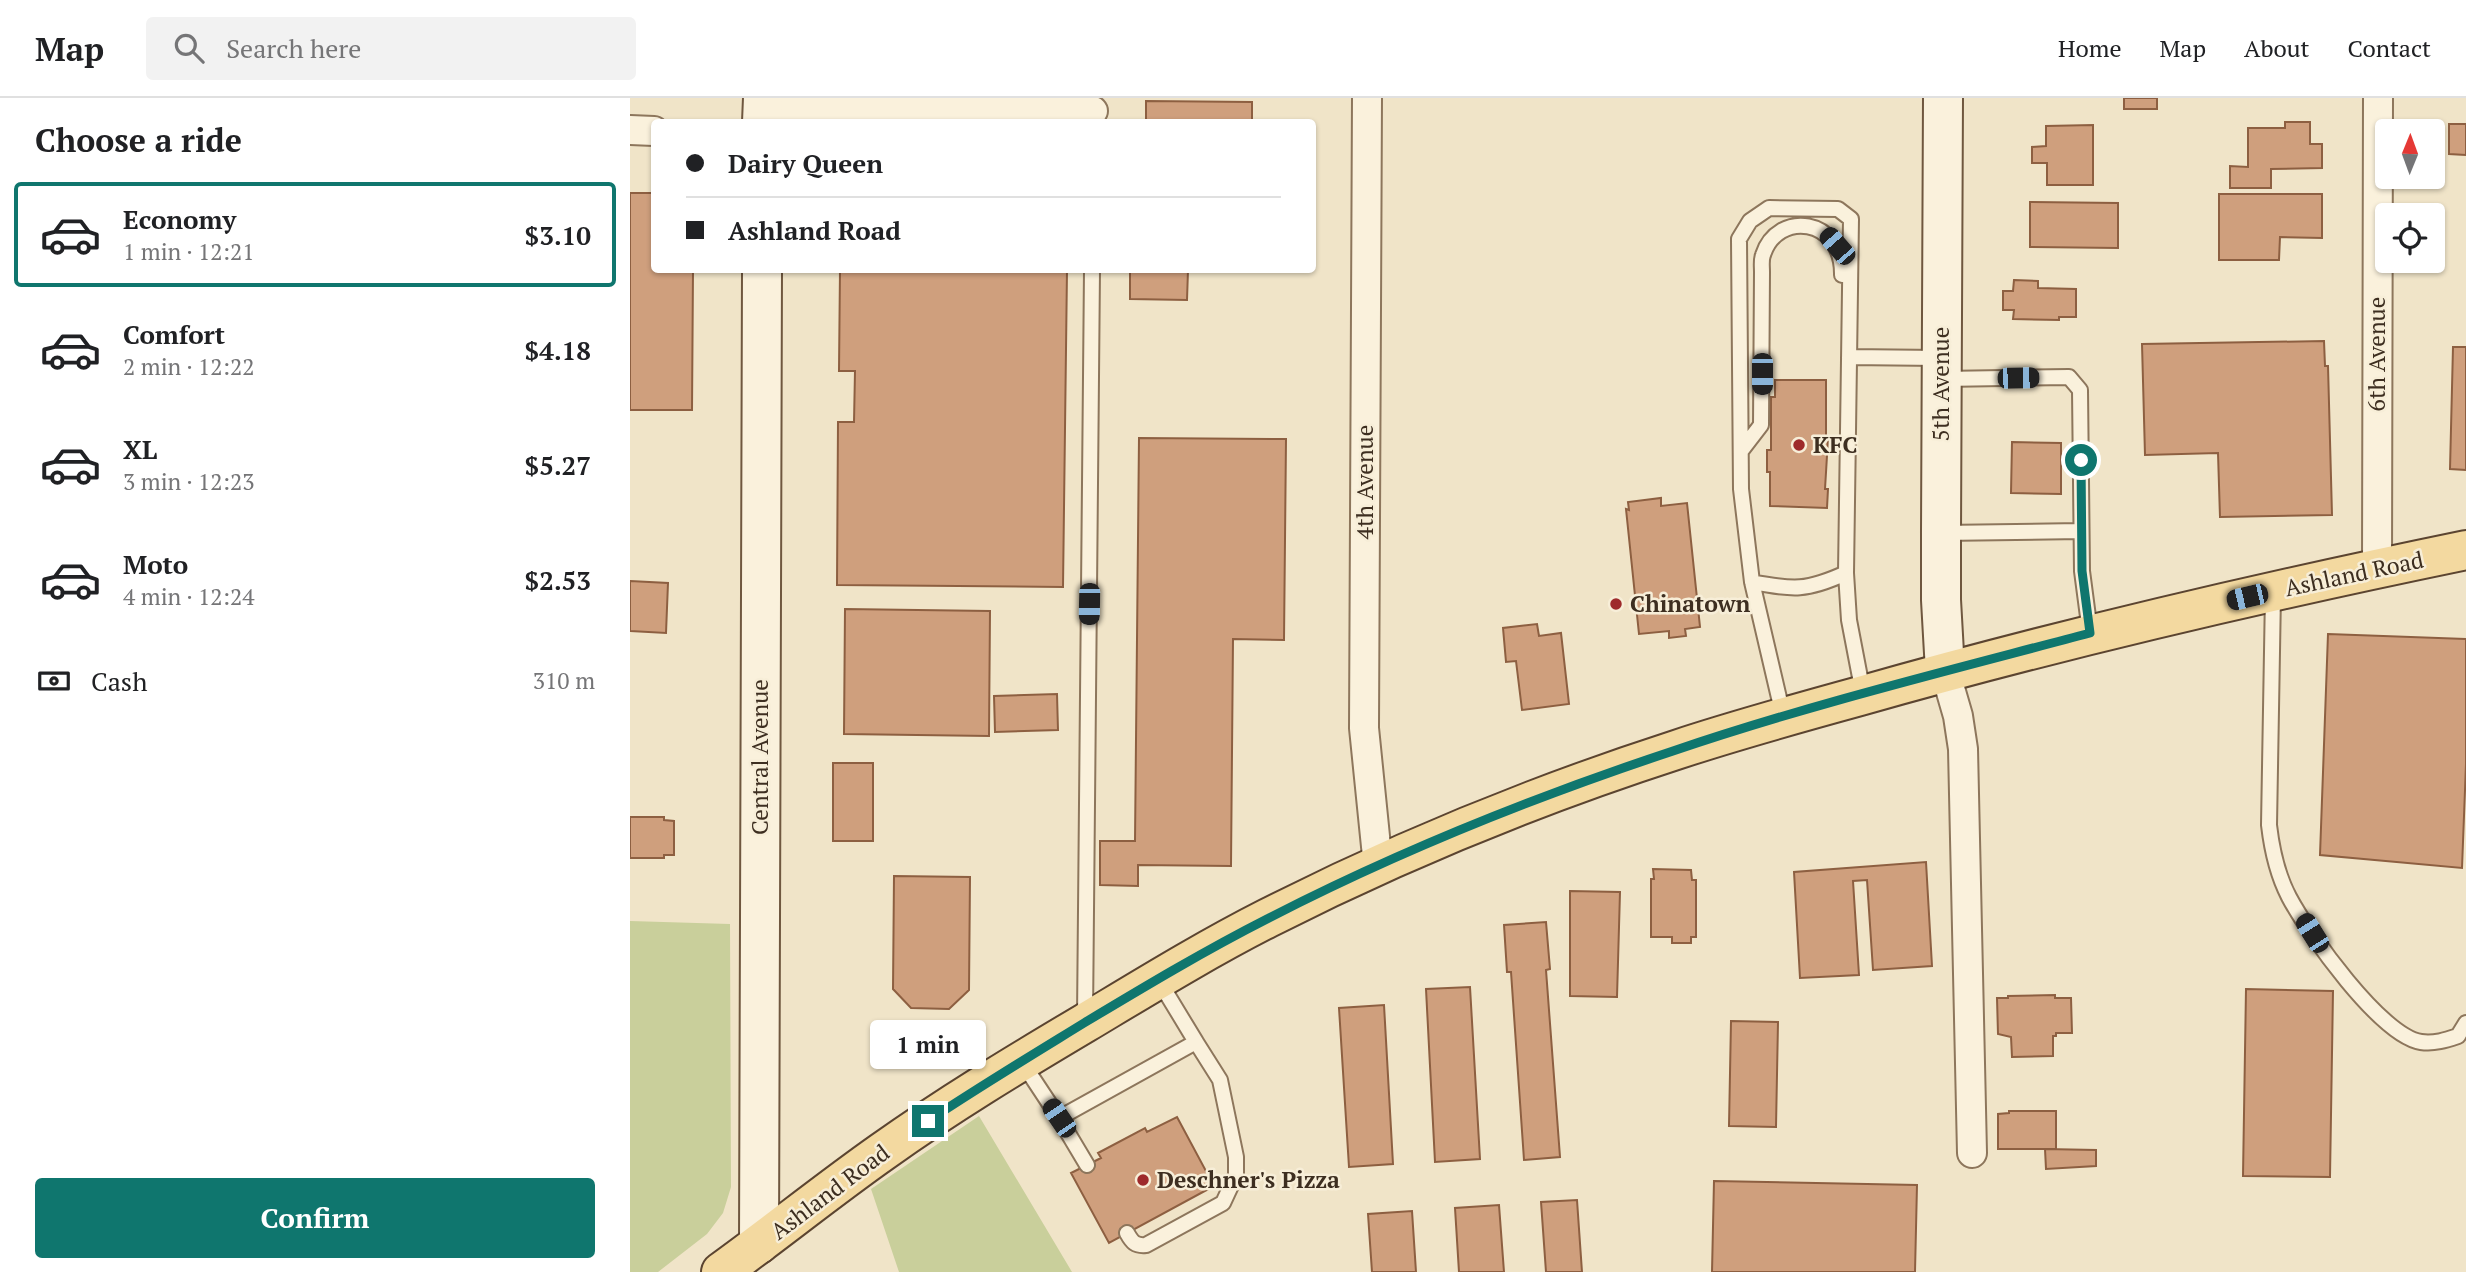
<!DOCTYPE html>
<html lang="en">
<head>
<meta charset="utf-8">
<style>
  :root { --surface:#fff; --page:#f2f2f2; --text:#202124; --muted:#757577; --line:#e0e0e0; --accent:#0f766e }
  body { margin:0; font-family:"PT Serif",serif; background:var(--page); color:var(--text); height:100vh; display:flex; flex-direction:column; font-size:26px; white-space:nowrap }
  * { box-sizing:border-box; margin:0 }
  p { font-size:23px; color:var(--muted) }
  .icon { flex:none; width:38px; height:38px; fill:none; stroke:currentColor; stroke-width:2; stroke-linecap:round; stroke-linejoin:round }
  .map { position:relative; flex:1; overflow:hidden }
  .sheet { display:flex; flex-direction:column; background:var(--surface); width:630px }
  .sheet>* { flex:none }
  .hud { position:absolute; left:21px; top:21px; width:665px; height:154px; border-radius:7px; box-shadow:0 2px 5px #0004; display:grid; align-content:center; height:154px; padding:0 35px; background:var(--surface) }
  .needle { width:46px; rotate:1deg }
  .fabs { position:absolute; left:1745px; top:21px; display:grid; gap:14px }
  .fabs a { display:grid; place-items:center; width:70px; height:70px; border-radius:7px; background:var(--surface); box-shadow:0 2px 5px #0004; font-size:35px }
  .end { position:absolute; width:32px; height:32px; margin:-16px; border:9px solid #0f766e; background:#fff; box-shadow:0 0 0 4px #fff }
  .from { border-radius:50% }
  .bubble { position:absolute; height:49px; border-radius:7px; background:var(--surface); box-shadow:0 2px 5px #0004; font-size:23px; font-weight:800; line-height:49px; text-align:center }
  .car { position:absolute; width:21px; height:42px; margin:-21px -10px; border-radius:9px; box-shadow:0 0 5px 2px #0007; background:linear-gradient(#222 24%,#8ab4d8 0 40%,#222 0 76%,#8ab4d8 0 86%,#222 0) }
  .hud b { display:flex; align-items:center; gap:24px; height:66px; font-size:26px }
  .hud b+b { border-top:2px solid var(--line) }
  .hud i { width:18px; height:18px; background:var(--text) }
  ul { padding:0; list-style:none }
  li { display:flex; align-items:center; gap:21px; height:105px; margin:0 14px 10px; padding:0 21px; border:4px solid transparent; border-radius:7px }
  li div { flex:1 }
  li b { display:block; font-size:26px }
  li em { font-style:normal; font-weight:800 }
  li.selected { border-color:var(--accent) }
  li>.icon { width:63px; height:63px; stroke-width:1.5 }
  h2 { padding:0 35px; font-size:32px; line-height:84px }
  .pay { display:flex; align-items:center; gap:18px; height:77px; padding:0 35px; font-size:26px }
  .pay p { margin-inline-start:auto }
  .primary-button { display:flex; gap:14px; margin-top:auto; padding:14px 35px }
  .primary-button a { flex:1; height:80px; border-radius:7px; background:var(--accent); color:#fff; font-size:28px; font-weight:800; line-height:80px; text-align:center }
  header { display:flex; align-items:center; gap:42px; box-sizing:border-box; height:98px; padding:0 35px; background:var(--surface); border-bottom:2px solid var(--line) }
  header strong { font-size:33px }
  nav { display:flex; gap:38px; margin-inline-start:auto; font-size:24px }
  .search { width:490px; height:63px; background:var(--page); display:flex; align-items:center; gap:18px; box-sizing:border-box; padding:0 24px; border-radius:7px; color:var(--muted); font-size:26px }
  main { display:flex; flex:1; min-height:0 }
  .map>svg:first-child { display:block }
  .green { fill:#c9cf9b }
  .building { fill:#cf9f7d; stroke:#8d5f41; stroke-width:2 }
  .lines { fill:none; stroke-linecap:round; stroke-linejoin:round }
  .lane-casing { stroke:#8d765c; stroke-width:18 }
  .street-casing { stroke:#8d765c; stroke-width:32 }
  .secondary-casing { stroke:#6f573f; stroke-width:42 }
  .primary-casing { stroke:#5b4430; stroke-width:42 }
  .lane { stroke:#faf1dc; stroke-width:14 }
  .street { stroke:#faf1dc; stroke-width:28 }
  .secondary { stroke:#faf1dc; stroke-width:38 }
  .primary { stroke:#f3d9a0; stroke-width:38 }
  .route { stroke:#0f766e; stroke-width:9 }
  .poi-dot { fill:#9e2a2b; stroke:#f7eed8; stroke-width:2.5 }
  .labels { text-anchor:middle; stroke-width:5; stroke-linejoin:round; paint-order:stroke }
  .street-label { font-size:23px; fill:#3d2e20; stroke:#f7eed8 }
  .poi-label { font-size:23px; font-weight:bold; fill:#3d2e20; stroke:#f7eed8; text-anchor:start }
</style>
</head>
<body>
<header>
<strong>Map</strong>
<div class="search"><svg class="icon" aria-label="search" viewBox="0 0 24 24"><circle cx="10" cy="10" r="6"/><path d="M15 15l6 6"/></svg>Search here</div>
<nav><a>Home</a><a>Map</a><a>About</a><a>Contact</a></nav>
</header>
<main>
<section class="sheet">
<h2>Choose a ride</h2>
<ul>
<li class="selected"><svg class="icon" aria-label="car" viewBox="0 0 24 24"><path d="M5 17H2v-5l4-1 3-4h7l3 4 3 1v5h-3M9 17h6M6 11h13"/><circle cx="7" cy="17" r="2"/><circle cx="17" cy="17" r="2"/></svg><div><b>Economy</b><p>1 min · 12:21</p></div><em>$3.10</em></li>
<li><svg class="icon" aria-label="car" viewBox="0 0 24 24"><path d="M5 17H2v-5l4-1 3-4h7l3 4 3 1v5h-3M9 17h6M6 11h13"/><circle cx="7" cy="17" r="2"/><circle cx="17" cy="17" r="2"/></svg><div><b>Comfort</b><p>2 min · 12:22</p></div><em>$4.18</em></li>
<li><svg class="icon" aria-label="car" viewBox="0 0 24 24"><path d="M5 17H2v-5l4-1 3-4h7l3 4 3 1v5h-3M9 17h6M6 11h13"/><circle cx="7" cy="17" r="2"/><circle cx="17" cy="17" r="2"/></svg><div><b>XL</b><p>3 min · 12:23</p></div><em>$5.27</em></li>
<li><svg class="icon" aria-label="car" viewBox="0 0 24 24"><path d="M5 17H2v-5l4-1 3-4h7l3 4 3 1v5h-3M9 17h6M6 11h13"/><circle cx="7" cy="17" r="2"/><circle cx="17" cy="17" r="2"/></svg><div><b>Moto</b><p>4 min · 12:24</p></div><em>$2.53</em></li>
</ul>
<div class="pay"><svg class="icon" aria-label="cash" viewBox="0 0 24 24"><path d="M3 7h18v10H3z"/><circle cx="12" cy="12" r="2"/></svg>Cash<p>310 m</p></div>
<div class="primary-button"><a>Confirm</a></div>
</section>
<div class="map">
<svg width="1836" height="1174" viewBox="0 0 1836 1174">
  <rect width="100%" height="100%" fill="#f0e4c8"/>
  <path class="green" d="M0,823L100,826L101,1089L93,1115L77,1136L28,1174H0Z
    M349,1018L442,1174H269L241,1091Z"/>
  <path class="building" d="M1494,0H1527V11H1494Z
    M516,3L622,4V24H516Z
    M1655,24H1680V46H1692V70L1641,71V90H1600V68L1618,69V30H1655Z
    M1819,26H1836V57L1819,56Z
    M1463,27V87H1417V65H1402V49L1416,48V28Z
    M0,95H24V172H63L62,312H0Z
    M1589,96H1692V140L1650,139L1649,162H1589Z
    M1400,104L1488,105V150L1400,149Z
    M210,172H437L433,489L207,487L208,324H224L225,273H209Z
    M500,172H558L557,202L500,201Z
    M1384,182L1408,183V190L1446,191V219H1429V222L1383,221L1384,212H1373V193H1383Z
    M1694,243L1695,268H1698L1702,417L1590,419L1588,355L1515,357L1512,246Z
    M1823,249H1836V372L1820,371Z
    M1145,282H1196V341H1198L1195,391H1198L1197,410L1140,408V374H1137V352H1141V299H1145Z
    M509,340L656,341L654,542L603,541L601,768L508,767V788L470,787V743H505Z
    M1382,344L1431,345V396L1381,395Z
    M1031,400V408L1057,405L1070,529L1055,531L1056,538L1039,540V533L1009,536L996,411L999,412L998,404Z
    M0,483L38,485L36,535L0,533Z
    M215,511L360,513L359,638L214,636Z
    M907,526L909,538L931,535L939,606L892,612L886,563L876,564L873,530Z
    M1698,536L1836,541V666L1832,770L1690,757Z
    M427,596L428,632L365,634L364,598Z
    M203,665H243V743H203Z
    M0,719H34V722L44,723V757H34V760H0Z
    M1296,764L1302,868L1243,872L1237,782L1223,783L1229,877L1170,880L1164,774Z
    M1023,771L1061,772L1062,782H1066V839H1061V845H1042V839H1021V781H1024Z
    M264,778L340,779L339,892L319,911L281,910L263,891Z
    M940,793L990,794L987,899L940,898Z
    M916,824L920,871L916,872L930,1059L894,1062L881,874H877L874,827Z
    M840,889L850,1061L805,1064L796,891Z
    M1616,891L1703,893L1700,1079L1613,1078Z
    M1425,897V900H1441L1442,935H1426V938H1423V958L1382,959L1381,939L1368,936L1367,900H1378V898Z
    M754,907L763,1066L719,1069L709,910Z
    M1101,923L1148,924L1146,1029L1099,1028Z
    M1379,1013H1426V1051H1368V1016L1379,1015Z
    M547,1019L584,1088L479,1145L441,1075L471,1060L468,1055L515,1030L517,1034Z
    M1415,1051L1466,1052V1068L1416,1071Z
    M1084,1083L1287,1087L1285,1174H1082Z
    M947,1102L952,1174H916L911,1104Z
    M869,1107L874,1174H829L825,1110Z
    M782,1113L786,1174H742L738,1116Z"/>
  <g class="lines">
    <defs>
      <path id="lane" d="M1219,259L1309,260
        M1313,281L1439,279L1450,292L1452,473L1460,534
        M1111,353L1131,327L1132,174C1132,168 1131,162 1133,157C1147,112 1213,119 1212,177
        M1312,435L1451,433
        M1122,484C1163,492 1177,493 1216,475
        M1643,496L1639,727C1642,753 1647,776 1659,799C1678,835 1751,938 1791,944C1804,946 1816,942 1828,938L1836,925
        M1153,617L1122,484L1111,391L1109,141L1120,123L1139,110L1208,111L1221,121L1216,475L1219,522L1233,595
        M455,919L462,172
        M392,964L429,1020L566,944L529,883
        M429,1020L457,1067
        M497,1135C502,1144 505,1148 516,1147L593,1105L606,1077V1059L590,982L566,944"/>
      <path id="street" d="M737,0L734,630L748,768
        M133,11L463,13
        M0,32L24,33
        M1747,470L1748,0
        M1315,573L1328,618L1333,651L1342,1055"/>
      <path id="secondary" d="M1313,0L1311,435V502L1315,573
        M132,24L133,0
        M129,1146L132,172"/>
      <path id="primary" d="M91,1174C145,1135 198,1092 252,1054C318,1007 386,966 455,925C515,889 575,852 638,820C768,754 907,697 1046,652C1106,632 1168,615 1230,598C1430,541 1632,494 1836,452"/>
    </defs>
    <use href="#lane" class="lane-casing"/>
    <use href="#street" class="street-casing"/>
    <use href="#secondary" class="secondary-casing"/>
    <use href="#primary" class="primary-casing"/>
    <use href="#lane" class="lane"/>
    <use href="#street" class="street"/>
    <use href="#secondary" class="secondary"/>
    <use href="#primary" class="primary"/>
  </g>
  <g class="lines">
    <path class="route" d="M298,1023C349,989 402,957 454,925C514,889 574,853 637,821C767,754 904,699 1043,653C1178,607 1321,572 1460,535L1452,473L1451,362"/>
  </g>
  <g class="poi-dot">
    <circle cx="1169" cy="347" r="7"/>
    <circle cx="986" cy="506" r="7"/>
    <circle cx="513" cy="1082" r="7"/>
  </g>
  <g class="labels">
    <g class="street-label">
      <text transform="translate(1747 256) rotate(-90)" y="8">6th Avenue</text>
      <text transform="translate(1311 286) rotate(-90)" y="8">5th Avenue</text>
      <text transform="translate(735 384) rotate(-90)" y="8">4th Avenue</text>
      <text transform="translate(1724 476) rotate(-12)" y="8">Ashland Road</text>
      <text transform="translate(130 659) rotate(-90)" y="8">Central Avenue</text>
      <text transform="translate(200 1094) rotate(-37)" y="8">Ashland Road</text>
    </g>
    <g class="poi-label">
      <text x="1183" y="355">KFC</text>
      <text x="1000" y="514">Chinatown</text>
      <text x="527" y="1090">Deschner's Pizza</text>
    </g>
  </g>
</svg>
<div class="fabs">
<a><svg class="needle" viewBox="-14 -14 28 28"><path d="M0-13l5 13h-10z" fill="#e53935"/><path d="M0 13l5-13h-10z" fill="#757577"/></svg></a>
<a><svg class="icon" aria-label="locate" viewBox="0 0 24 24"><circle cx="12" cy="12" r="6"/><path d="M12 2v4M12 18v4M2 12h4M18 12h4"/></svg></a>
</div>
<i class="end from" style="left:1451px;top:362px"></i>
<i class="end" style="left:298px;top:1023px"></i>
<div class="bubble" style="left:240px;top:922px;width:116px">1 min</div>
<i class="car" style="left:1207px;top:148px;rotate:319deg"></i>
<i class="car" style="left:1132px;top:276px;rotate:180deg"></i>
<i class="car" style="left:1388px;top:280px;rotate:89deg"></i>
<i class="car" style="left:1617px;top:499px;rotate:257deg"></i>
<i class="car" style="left:459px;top:506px;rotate:181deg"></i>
<i class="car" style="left:1682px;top:835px;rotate:328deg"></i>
<i class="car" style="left:429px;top:1020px;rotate:326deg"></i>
<div class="hud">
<b><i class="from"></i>Dairy Queen</b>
<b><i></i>Ashland Road</b>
</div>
</div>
</main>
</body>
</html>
